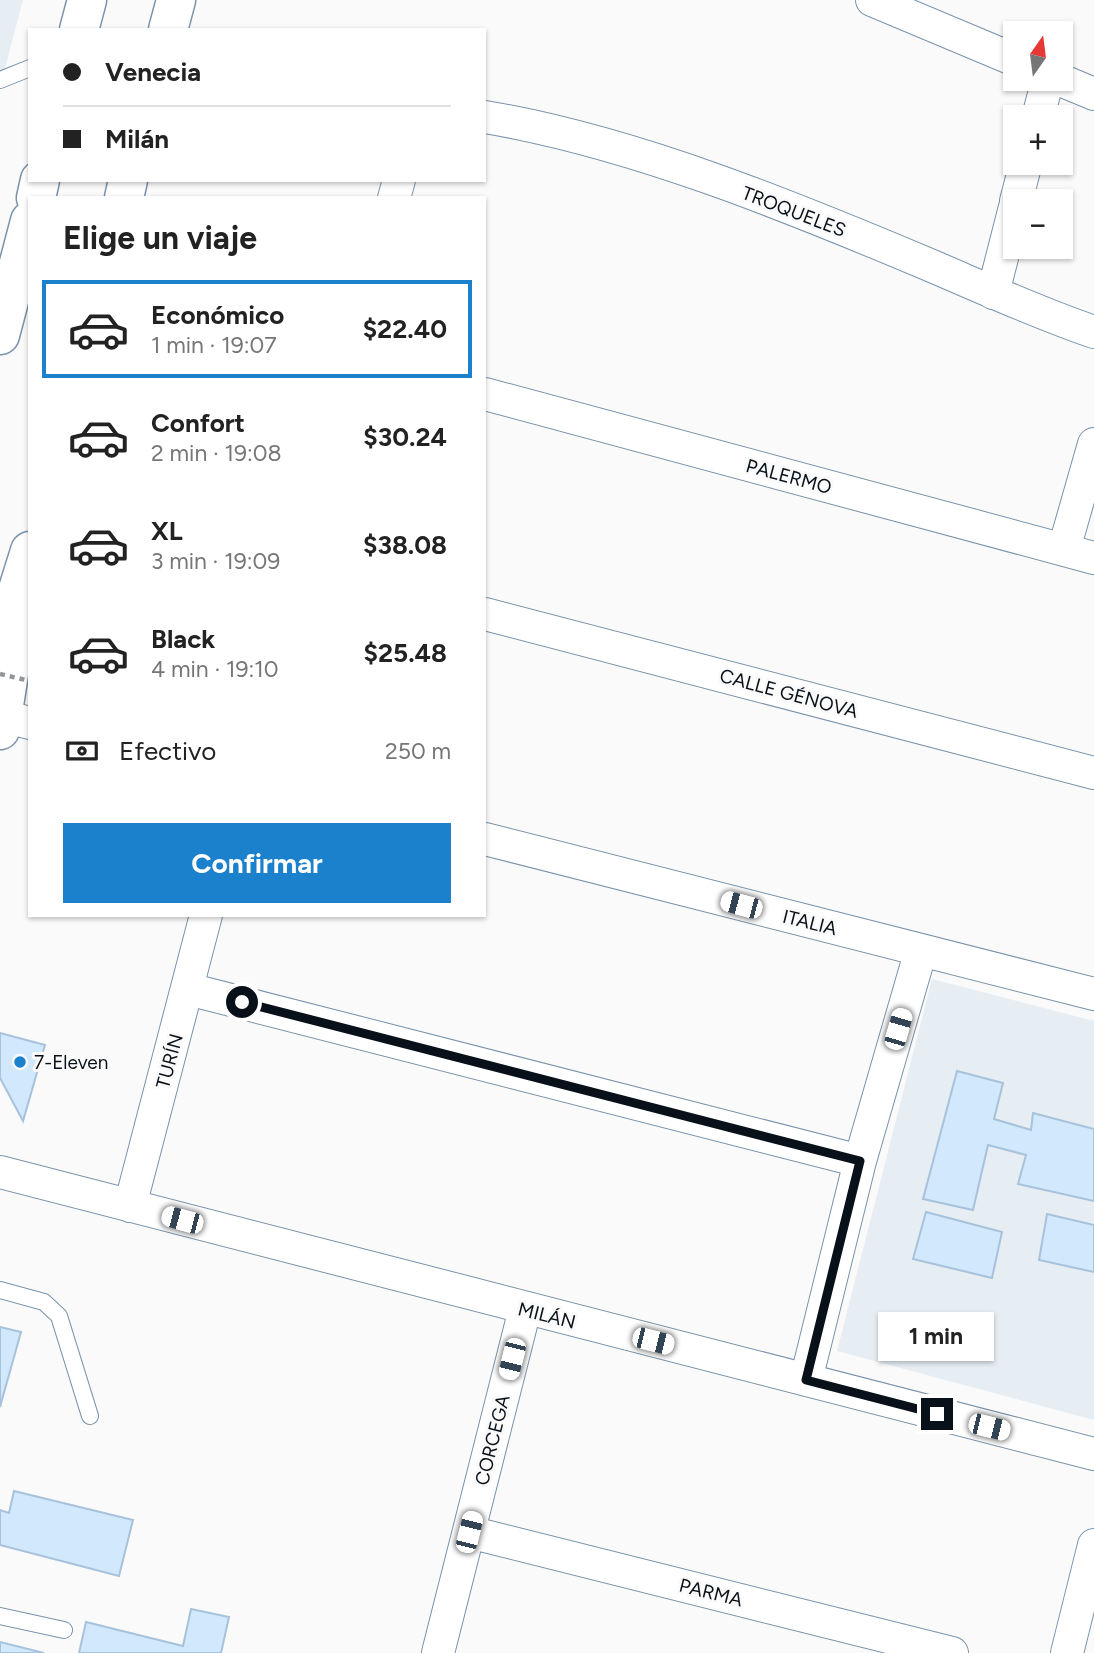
<!DOCTYPE html>
<html lang="es">
<head>
<meta charset="utf-8">
<style>
  :root { --surface:#fff; --page:#f6f6f6; --text:#222; --muted:#767676; --line:#e0e0e0; --accent:#1c81cc }
  body { margin:0; font-family:Figtree,sans-serif; background:var(--page); color:var(--text); height:100vh; display:flex; flex-direction:column; font-size:26px; white-space:nowrap }
  * { box-sizing:border-box; margin:0 }
  p { font-size:23px; color:var(--muted) }
  .icon { flex:none; width:38px; height:38px; fill:none; stroke:currentColor; stroke-width:2; stroke-linecap:round; stroke-linejoin:round }
  .map { position:relative; flex:1; overflow:hidden }
  .panel { position:absolute; left:28px; top:196px; width:458px; height:721px; display:flex; flex-direction:column; background:var(--surface); border-radius:0px; box-shadow:0 2px 5px #0004 }
  .panel>* { flex:none }
  .banner { position:absolute; left:28px; top:28px; width:458px; height:154px; border-radius:0px; box-shadow:0 2px 5px #0004; display:grid; align-content:center; height:154px; padding:0 35px; background:var(--surface) }
  .needle { width:46px; rotate:14deg }
  .tools { position:absolute; left:1003px; top:21px; display:grid; gap:14px }
  .tools a { display:grid; place-items:center; width:70px; height:70px; border-radius:0px; background:var(--surface); box-shadow:0 2px 5px #0004; font-size:35px }
  .end { position:absolute; width:32px; height:32px; margin:-16px; border:9px solid #081119; background:#fff; box-shadow:0 0 0 4px #fff }
  .from { border-radius:50% }
  .bubble { position:absolute; height:49px; border-radius:0px; background:var(--surface); box-shadow:0 2px 5px #0004; font-size:23px; font-weight:700; line-height:49px; text-align:center }
  .car { position:absolute; width:21px; height:42px; margin:-21px -10px; border-radius:9px; box-shadow:0 0 5px 2px #0007; background:linear-gradient(#fff 24%,#345 0 40%,#fff 0 76%,#345 0 86%,#fff 0) }
  .banner b { display:flex; align-items:center; gap:24px; height:66px; font-size:26px }
  .banner b+b { border-top:2px solid var(--line) }
  .banner i { width:18px; height:18px; background:var(--text) }
  ul { padding:0; list-style:none }
  li { display:flex; align-items:center; gap:21px; height:98px; margin:0 14px 10px; padding:0 21px; border:4px solid transparent; border-radius:0px }
  li div { flex:1 }
  li b { display:block; font-size:26px }
  li em { font-style:normal; font-weight:700 }
  li.active { border-color:var(--accent) }
  li>.icon { width:63px; height:63px; stroke-width:1.5 }
  h2 { padding:0 35px; font-size:32px; line-height:84px }
  .pay { display:flex; align-items:center; gap:18px; height:77px; padding:0 35px; font-size:26px }
  .pay p { margin-inline-start:auto }
  .action { display:flex; gap:14px; margin-top:auto; padding:14px 35px }
  .action a { flex:1; height:80px; border-radius:0px; background:var(--accent); color:#fff; font-size:28px; font-weight:700; line-height:80px; text-align:center }
  .map>svg:first-child { display:block }
  .built { fill:#e6eef4 }
  .building { fill:#d2e8fc; stroke:#a7c2db; stroke-width:2 }
  .lines { fill:none; stroke-linecap:round; stroke-linejoin:round }
  .service-casing { stroke:#7a93ab; stroke-width:18 }
  .minor-casing { stroke:#7a93ab; stroke-width:34 }
  .primary-casing { stroke:#7a93ab; stroke-width:41 }
  .trunk-casing { stroke:#7a93ab; stroke-width:41 }
  .service { stroke:#fff; stroke-width:16 }
  .minor { stroke:#fff; stroke-width:32 }
  .primary { stroke:#fff; stroke-width:38 }
  .trunk { stroke:#fff; stroke-width:38 }
  .path-bridge { stroke:#929699; stroke-width:4.5; stroke-dasharray:5 5; stroke-linecap:butt }
  .route { stroke:#081119; stroke-width:9 }
  .poi-dot { fill:#1c81cc; stroke:#fafafa; stroke-width:2.5 }
  .labels { text-anchor:middle; stroke-width:6; stroke-linejoin:round; paint-order:stroke }
  .street-label { font-size:19px; fill:#081119; stroke:#fafafa }
  .poi-label { font-size:19px; fill:#081119; stroke:#fafafa; text-anchor:start }
</style>
</head>
<body>
<div class="map">
<svg width="1094" height="1653" viewBox="0 0 1094 1653">
  <rect width="100%" height="100%" fill="#fafafa"/>
  <path class="built" d="M0,0H23L0,87Z
    M932,979L1094,1021V1420L837,1351Z"/>
  <path class="building" d="M0,1033L45,1045L23,1121L0,1078Z
    M957,1071L1003,1083L994,1119L1031,1130L1033,1113L1094,1129V1201L1018,1184L1026,1155L988,1145L973,1210L923,1199Z
    M926,1212L1002,1232L992,1278L913,1259Z
    M1047,1214L1094,1225V1272L1039,1260Z
    M0,1327L21,1332L0,1407Z
    M14,1491L133,1520L119,1576L0,1545V1510L9,1513Z
    M191,1609L229,1617L221,1653H79L86,1622L183,1646Z
    M0,1642L44,1653H0Z"/>
  <g class="lines">
    <defs>
      <path id="service" d="M0,80L30,68
        M0,1290L44,1302L59,1316L90,1416
        M0,1616L64,1630"/>
      <path id="minor" d="M872,0L1015,60
        M1058,79L1094,94
        M485,117C634,142 792,207 932,266C986,289 1038,313 1094,332
        M1038,117L1048,79
        M394,198L399,180
        M1016,201L1026,163
        M993,293L1015,207
        M485,394L1094,558
        M1064,549L1094,444
        M485,614L1094,773
        M2,716L30,723
        M485,839L1094,994
        M188,989L860,1161
        M0,1172L1094,1454
        M130,1206L206,915
        M806,1380L860,1161L921,950
        M469,1532L952,1653
        M438,1653L525,1309
        M1067,1653L1094,1545"/>
      <path id="primary" d="M0,730L19,611"/>
      <path id="trunk" d="M79,30L87,0
        M168,30L176,0
        M36,198L40,180
        M124,198L128,180
        M0,335L30,221
        M0,647L30,551"/>
    </defs>
    <use href="#service" class="service-casing"/>
    <use href="#minor" class="minor-casing"/>
    <use href="#primary" class="primary-casing"/>
    <use href="#trunk" class="trunk-casing"/>
    <use href="#service" class="service"/>
    <use href="#minor" class="minor"/>
    <use href="#primary" class="primary"/>
    <use href="#trunk" class="trunk"/>
    <path class="path-bridge" d="M0,674L30,681"/>
  </g>
  <g class="lines">
    <path class="route" d="M242,1002L860,1161L806,1380L937,1414"/>
  </g>
  <circle class="poi-dot" cx="20" cy="1062" r="7"/>
  <g class="labels">
    <g class="street-label">
      <text transform="translate(794 211) rotate(21)" y="7">TROQUELES</text>
      <text transform="translate(789 476) rotate(15)" y="7">PALERMO</text>
      <text transform="translate(789 693) rotate(15)" y="7">CALLE GÉNOVA</text>
      <text transform="translate(810 922) rotate(14)" y="7">ITALIA</text>
      <text transform="translate(169 1061) rotate(-75)" y="7">TURÍN</text>
      <text transform="translate(547 1315) rotate(14)" y="7">MILÁN</text>
      <text transform="translate(492 1440) rotate(-76)" y="7">CORCEGA</text>
      <text transform="translate(711 1592) rotate(14)" y="7">PARMA</text>
    </g>
    <g class="poi-label">
      <text x="34" y="1069">7-Eleven</text>
    </g>
  </g>
</svg>
<div class="tools">
<a><svg class="needle" viewBox="-14 -14 28 28"><path d="M0-13l5 13h-10z" fill="#e53935"/><path d="M0 13l5-13h-10z" fill="#767676"/></svg></a>
<a>+</a>
<a>−</a>
</div>
<i class="end from" style="left:242px;top:1002px"></i>
<i class="end" style="left:937px;top:1414px"></i>
<div class="bubble" style="left:878px;top:1312px;width:116px">1 min</div>
<i class="car" style="left:741px;top:905px;rotate:285deg"></i>
<i class="car" style="left:898px;top:1029px;rotate:16deg"></i>
<i class="car" style="left:182px;top:1220px;rotate:285deg"></i>
<i class="car" style="left:653px;top:1341px;rotate:104deg"></i>
<i class="car" style="left:512px;top:1359px;rotate:194deg"></i>
<i class="car" style="left:989px;top:1427px;rotate:104deg"></i>
<i class="car" style="left:469px;top:1532px;rotate:14deg"></i>
<div class="banner">
<b><i class="from"></i>Venecia</b>
<b><i></i>Milán</b>
</div>
<section class="panel">
<h2>Elige un viaje</h2>
<ul>
<li class="active"><svg class="icon" aria-label="car" viewBox="0 0 24 24"><path d="M5 17H2v-5l4-1 3-4h7l3 4 3 1v5h-3M9 17h6M6 11h13"/><circle cx="7" cy="17" r="2"/><circle cx="17" cy="17" r="2"/></svg><div><b>Económico</b><p>1 min · 19:07</p></div><em>$22.40</em></li>
<li><svg class="icon" aria-label="car" viewBox="0 0 24 24"><path d="M5 17H2v-5l4-1 3-4h7l3 4 3 1v5h-3M9 17h6M6 11h13"/><circle cx="7" cy="17" r="2"/><circle cx="17" cy="17" r="2"/></svg><div><b>Confort</b><p>2 min · 19:08</p></div><em>$30.24</em></li>
<li><svg class="icon" aria-label="car" viewBox="0 0 24 24"><path d="M5 17H2v-5l4-1 3-4h7l3 4 3 1v5h-3M9 17h6M6 11h13"/><circle cx="7" cy="17" r="2"/><circle cx="17" cy="17" r="2"/></svg><div><b>XL</b><p>3 min · 19:09</p></div><em>$38.08</em></li>
<li><svg class="icon" aria-label="car" viewBox="0 0 24 24"><path d="M5 17H2v-5l4-1 3-4h7l3 4 3 1v5h-3M9 17h6M6 11h13"/><circle cx="7" cy="17" r="2"/><circle cx="17" cy="17" r="2"/></svg><div><b>Black</b><p>4 min · 19:10</p></div><em>$25.48</em></li>
</ul>
<div class="pay"><svg class="icon" aria-label="cash" viewBox="0 0 24 24"><path d="M3 7h18v10H3z"/><circle cx="12" cy="12" r="2"/></svg>Efectivo<p>250 m</p></div>
<div class="action"><a>Confirmar</a></div>
</section>
</div>
</body>
</html>
